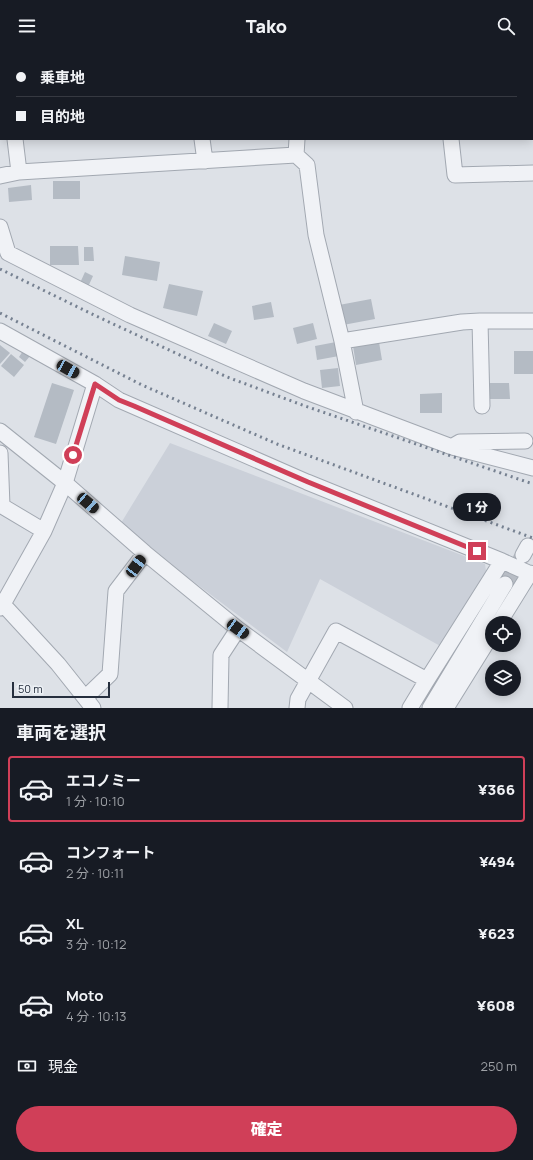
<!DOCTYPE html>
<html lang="ja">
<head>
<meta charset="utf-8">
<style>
  :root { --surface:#171b24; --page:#20242c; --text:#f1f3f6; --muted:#9ea1a6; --line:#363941; --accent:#d03f58 }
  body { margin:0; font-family:Manrope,"Noto Sans JP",sans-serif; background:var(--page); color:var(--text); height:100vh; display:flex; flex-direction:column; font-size:15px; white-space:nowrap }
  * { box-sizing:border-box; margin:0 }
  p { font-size:13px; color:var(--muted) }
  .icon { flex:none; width:22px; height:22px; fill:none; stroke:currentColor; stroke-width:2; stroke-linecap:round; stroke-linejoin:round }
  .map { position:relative; height:656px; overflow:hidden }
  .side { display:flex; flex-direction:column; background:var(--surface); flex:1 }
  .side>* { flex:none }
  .guide { position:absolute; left:0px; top:0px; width:533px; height:88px; box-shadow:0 2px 10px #0003; display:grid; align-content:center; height:88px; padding:0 16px; background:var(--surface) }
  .buttons { position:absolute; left:485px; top:564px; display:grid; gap:8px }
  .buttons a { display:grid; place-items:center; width:36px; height:36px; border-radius:50%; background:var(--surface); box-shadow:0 2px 10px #0003; font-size:20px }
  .scale { position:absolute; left:12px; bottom:10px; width:98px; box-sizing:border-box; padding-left:4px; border:2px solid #262f3e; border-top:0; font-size:11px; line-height:14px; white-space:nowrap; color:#262f3e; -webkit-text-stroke:3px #ecf0f5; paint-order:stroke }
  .end { position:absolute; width:18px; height:18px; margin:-9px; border:5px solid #d03f58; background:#fff; box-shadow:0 0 0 2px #fff }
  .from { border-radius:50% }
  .bubble { position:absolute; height:28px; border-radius:14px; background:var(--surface); box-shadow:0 2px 10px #0003; font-size:13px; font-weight:800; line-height:28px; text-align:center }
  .car { position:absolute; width:12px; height:24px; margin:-12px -6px; border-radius:5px; box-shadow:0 0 3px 1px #0007; background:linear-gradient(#222 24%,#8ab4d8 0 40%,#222 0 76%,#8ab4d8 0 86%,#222 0) }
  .guide b { display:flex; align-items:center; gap:14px; height:38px; font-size:15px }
  .guide b+b { border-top:1px solid var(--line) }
  .guide i { width:10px; height:10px; background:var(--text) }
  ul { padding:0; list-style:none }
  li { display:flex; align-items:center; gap:12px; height:66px; margin:0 8px 6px; padding:0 8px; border:2px solid transparent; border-radius:4px }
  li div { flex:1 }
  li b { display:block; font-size:15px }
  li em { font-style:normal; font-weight:800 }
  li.current { border-color:var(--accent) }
  li>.icon { width:36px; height:36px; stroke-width:1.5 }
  h2 { padding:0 16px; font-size:18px; line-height:48px }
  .pay { display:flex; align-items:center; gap:10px; height:44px; padding:0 16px; font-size:15px }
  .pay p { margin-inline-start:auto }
  .primary-button { display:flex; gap:8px; margin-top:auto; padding:8px 16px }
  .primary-button a { flex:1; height:46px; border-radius:24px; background:var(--accent); color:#fff; font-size:16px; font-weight:800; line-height:46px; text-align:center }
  header { display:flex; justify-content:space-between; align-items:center; height:52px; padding:0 16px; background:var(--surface); font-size:18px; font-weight:800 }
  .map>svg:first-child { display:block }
  .built { fill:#cbd0d9 }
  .building { fill:#b4bbc4 }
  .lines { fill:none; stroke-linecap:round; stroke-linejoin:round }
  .minor-tunnel { stroke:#b8bdc5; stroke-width:15; stroke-dasharray:15 8; stroke-linecap:butt }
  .minor-casing { stroke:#a2a8b1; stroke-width:17 }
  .minor { stroke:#f0f2f6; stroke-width:15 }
  .rail { stroke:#768191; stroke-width:3; stroke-dasharray:2 4; stroke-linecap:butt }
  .route { stroke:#d03f58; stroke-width:5 }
</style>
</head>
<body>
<header><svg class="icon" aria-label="menu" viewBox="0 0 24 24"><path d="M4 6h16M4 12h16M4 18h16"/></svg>Tako<svg class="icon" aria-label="search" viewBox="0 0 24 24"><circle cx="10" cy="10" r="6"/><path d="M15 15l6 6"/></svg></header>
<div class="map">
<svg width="533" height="656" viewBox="0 0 533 656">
  <rect width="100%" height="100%" fill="#dde1e7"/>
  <path class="built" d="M170,391L485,512L486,519L442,595L320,527L287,600L186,524L121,471Z"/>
  <path class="building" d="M53,129H80V147H53Z
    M31,133L32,148L9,150L8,136Z
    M50,194H78L79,213H50Z
    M84,195H93L94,209H84Z
    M125,204L160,210L157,229L122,223Z
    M85,220L93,224L88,235L80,231Z
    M169,232L203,239L197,264L163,256Z
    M371,247L375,267L343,273L339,253Z
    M271,250L274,265L254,268L252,254Z
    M214,271L232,279L226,292L208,284Z
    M313,271L317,287L297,292L293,276Z
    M336,290L339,304L317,308L315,294Z
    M379,290L382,308L356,313L353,294Z
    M0,293L10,301L0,312Z
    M23,299L30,304L25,310L19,305Z
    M514,299H533V322H514Z
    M11,302L24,313L14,325L1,314Z
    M338,316L340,334L322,336L320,318Z
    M52,331L74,338L56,392L34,385Z
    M487,331H509L510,347H487Z
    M442,341V361H420V342Z"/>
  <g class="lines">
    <path class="minor-tunnel" d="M505,532L522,504"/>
    <defs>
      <path id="minor" d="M4,0L5,1
        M185,0V1
        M532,27H533
        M202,87L205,109
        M451,87L455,123L533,121
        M296,103L297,87
        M19,120L296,103L307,113L316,183L342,289L356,360
        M0,124L19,120L15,87
        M0,175L8,201L130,263L304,339L452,395L533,416
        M480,269L482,354
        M0,279L95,332L119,348L307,430L502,509L533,523
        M342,289L462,270L480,269H533
        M0,379L65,431L145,501L238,577L345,656
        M453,394L460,390L525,389
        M0,401L2,454L44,479
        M523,503L528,494
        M0,549L58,612L93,656
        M0,556L3,552L44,479L65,431L95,332
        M499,571L530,521
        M85,646L110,622L116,539L145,501
        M220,656L221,603L238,577
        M297,656L298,647L336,579L427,628
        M410,656L427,628L502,509
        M430,656L505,532
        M446,656L492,582"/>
    </defs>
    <use href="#minor" class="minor-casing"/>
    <use href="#minor" class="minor"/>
    <path class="rail" d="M0,217L94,263L227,325L305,354L533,432
      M0,261L142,333L277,392L533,486"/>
  </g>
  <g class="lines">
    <path class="route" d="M73,403L95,332L119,348L134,354L308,430L477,499"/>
  </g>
</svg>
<div class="buttons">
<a><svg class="icon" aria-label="locate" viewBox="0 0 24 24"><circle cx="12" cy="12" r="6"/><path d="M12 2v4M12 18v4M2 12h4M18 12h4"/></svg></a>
<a><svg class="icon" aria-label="layers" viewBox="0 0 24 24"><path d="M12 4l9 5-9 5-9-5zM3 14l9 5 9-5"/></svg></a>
</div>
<div class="scale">50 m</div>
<i class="end from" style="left:73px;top:403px"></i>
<i class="end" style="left:477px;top:499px"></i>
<div class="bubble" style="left:453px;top:441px;width:48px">1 分</div>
<i class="car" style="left:68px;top:317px;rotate:119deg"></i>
<i class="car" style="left:88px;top:451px;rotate:131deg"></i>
<i class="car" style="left:136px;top:514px;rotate:37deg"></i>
<i class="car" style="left:238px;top:577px;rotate:126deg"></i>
<div class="guide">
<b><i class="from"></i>乗車地</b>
<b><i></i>目的地</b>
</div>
</div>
<section class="side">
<h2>車両を選択</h2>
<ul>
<li class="current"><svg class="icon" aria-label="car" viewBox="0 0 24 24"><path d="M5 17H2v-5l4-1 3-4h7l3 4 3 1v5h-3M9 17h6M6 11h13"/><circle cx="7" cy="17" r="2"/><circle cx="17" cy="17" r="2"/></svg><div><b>エコノミー</b><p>1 分 · 10:10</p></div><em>¥366</em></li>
<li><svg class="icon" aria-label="car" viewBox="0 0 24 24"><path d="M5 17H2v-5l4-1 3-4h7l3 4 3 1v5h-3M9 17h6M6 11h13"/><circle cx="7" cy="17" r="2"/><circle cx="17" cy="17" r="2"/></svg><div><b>コンフォート</b><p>2 分 · 10:11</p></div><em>¥494</em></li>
<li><svg class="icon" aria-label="car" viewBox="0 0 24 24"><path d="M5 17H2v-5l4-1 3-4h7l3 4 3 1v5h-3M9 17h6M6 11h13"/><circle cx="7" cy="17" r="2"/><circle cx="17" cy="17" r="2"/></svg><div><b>XL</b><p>3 分 · 10:12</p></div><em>¥623</em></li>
<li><svg class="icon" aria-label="car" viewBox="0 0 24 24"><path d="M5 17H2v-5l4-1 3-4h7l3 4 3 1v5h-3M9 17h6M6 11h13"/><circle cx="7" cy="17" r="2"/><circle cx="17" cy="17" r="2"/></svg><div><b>Moto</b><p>4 分 · 10:13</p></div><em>¥608</em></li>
</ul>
<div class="pay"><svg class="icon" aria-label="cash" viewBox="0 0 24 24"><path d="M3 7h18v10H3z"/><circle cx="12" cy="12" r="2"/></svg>現金<p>250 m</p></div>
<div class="primary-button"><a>確定</a></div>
</section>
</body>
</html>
